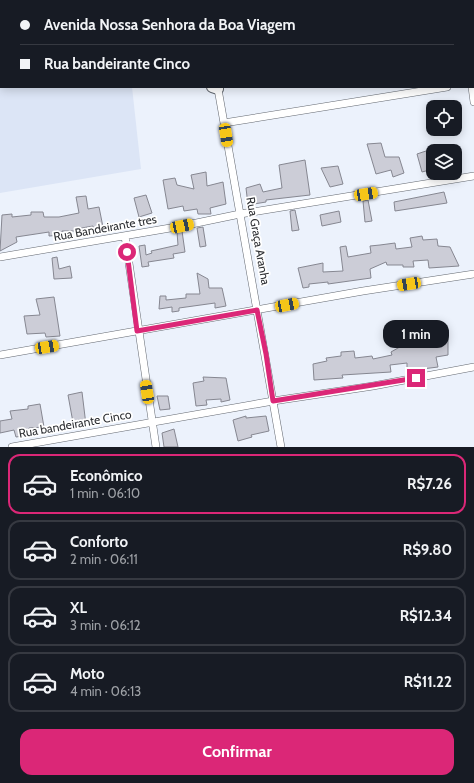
<!DOCTYPE html>
<html lang="pt">
<head>
<meta charset="utf-8">
<style>
  :root { --surface:#171b24; --page:#242831; --text:#f1f3f6; --muted:#9ea1a6; --line:#363941; --accent:#db2777 }
  body { margin:0; font-family:Cabin,sans-serif; background:var(--page); color:var(--text); height:100vh; display:flex; flex-direction:column; font-size:15px; white-space:nowrap }
  * { box-sizing:border-box; margin:0 }
  p { font-size:13px; color:var(--muted) }
  .icon { flex:none; width:22px; height:22px; fill:none; stroke:currentColor; stroke-width:2; stroke-linecap:round; stroke-linejoin:round }
  .map { position:relative; height:447px; overflow:hidden }
  .drawer { display:flex; flex-direction:column; background:var(--surface); flex:1 }
  .drawer>* { flex:none }
  .hud { position:absolute; left:0px; top:0px; width:474px; height:88px; box-shadow:0 2px 10px #0003; display:grid; align-content:center; height:88px; padding:0 20px; background:var(--surface) }
  .tools { position:absolute; left:426px; top:100px; display:grid; gap:8px }
  .tools a { display:grid; place-items:center; width:36px; height:36px; border-radius:8px; background:var(--surface); box-shadow:0 2px 10px #0003; font-size:20px }
  .end { position:absolute; width:18px; height:18px; margin:-9px; border:5px solid #db2777; background:#fff; box-shadow:0 0 0 2px #fff }
  .from { border-radius:50% }
  .bubble { position:absolute; height:28px; border-radius:12px; background:var(--surface); box-shadow:0 2px 10px #0003; font-size:13px; font-weight:800; line-height:28px; text-align:center }
  .car { position:absolute; width:12px; height:24px; margin:-12px -6px; border-radius:5px; box-shadow:0 0 3px 1px #0007; background:linear-gradient(#f5c518 24%,#345 0 40%,#f5c518 0 76%,#345 0 86%,#f5c518 0) }
  .hud b { display:flex; align-items:center; gap:14px; height:38px; font-size:15px }
  .hud b+b { border-top:1px solid var(--line) }
  .hud i { width:10px; height:10px; background:var(--text) }
  ul { padding:7px 0 0; list-style:none }
  li { display:flex; align-items:center; gap:12px; height:60px; margin:0 8px 6px; padding:0 12px; border:2px solid var(--line); border-radius:12px }
  li div { flex:1 }
  li b { display:block; font-size:15px }
  li em { font-style:normal; font-weight:800 }
  li.current { border-color:var(--accent) }
  li>.icon { width:36px; height:36px; stroke-width:1.5 }
  .action { display:flex; gap:8px; margin-top:auto; padding:8px 20px }
  .action a { flex:1; height:46px; border-radius:12px; background:var(--accent); color:#fff; font-size:16px; font-weight:800; line-height:46px; text-align:center }
  .map>svg:first-child { display:block }
  .built { fill:#dce5f6 }
  .building { fill:#cccdd7; stroke:#868791 }
  .lines { fill:none; stroke-linecap:round; stroke-linejoin:round }
  .minor-casing { stroke:#636870; stroke-width:8 }
  .secondary-casing { stroke:#636870; stroke-width:12 }
  .minor { stroke:#fff; stroke-width:7 }
  .secondary { stroke:#fff; stroke-width:10 }
  .route { stroke:#db2777; stroke-width:5 }
  .labels { text-anchor:middle; stroke-width:3.5; stroke-linejoin:round; paint-order:stroke }
  .street-label { font-size:12px; fill:#2f3135; stroke:#fff }
</style>
</head>
<body>
<div class="map">
<svg width="474" height="447" viewBox="0 0 474 447">
  <rect width="100%" height="100%" fill="#ecf2fc"/>
  <path class="built" d="M0,37L1,87H132L141,169L0,193Z"/>
  <path class="building" d="M381,143L385,157H399L404,173L393,177L391,170L376,174L367,144Z
    M429,150L430,155H433V169L422,172L417,154Z
    M305,160L310,195L266,200V202L248,205L246,188L260,184L263,192L282,188L279,165Z
    M338,166L343,184L330,187L321,168Z
    M206,172L207,186L223,182L226,204L210,208L211,214H198L197,209L184,211L183,206L168,209L163,180L175,178L177,185L194,189L191,175Z
    M444,192L447,203L395,211L394,202Z
    M146,195L152,213L139,217L134,198Z
    M86,196L88,209L99,207L103,227L93,228V226L76,229L77,231H62L63,235L49,236V232L16,237L17,242L0,251L2,215L12,214V217L31,215V212H43L44,217H59L79,213L76,197Z
    M368,200L372,221L365,222L363,201Z
    M295,210L299,230L292,231L290,211Z
    M339,211L341,222L322,226L320,215Z
    M203,227L206,246L200,247L197,228Z
    M182,231L185,252L173,254L174,258L148,262L149,266L142,267L139,246L145,245L146,255L152,253L151,251L178,245L177,232Z
    M422,236L423,240L437,239L438,246L450,247L459,266L429,268L428,260L413,261L414,267H403V265H387L386,262L370,269L371,278L328,284V282L309,284V287L303,288L298,268L323,263V272L343,271L340,247L346,246L348,257L371,253L370,246L380,245L395,243L396,249L412,247L410,238Z
    M57,257L59,269L70,266L72,278L54,279L52,258Z
    M197,273L208,279L209,288H222L226,306L215,308V303L179,308V311L172,312V307L159,309L160,296H166V300L186,298V294H200Z
    M54,297L60,336L46,337L45,333L27,334L24,316L40,315L36,299Z
    M430,326L433,340L448,339V355L436,357L438,367L407,371V363L390,365L391,372L342,375L343,378L314,380L313,364L327,361L326,358L341,356V352L354,351L355,358L372,356L373,359L392,355L391,352L405,344L403,331Z
    M203,377L226,378L230,400L221,402V399L206,400L207,405L196,406L193,383L204,381Z
    M82,392L86,425L74,428L68,395Z
    M157,396H168L170,409L160,410Z
    M40,404L44,427L29,428L31,435L16,437L14,430L0,433V421L12,419L10,411L28,409V406Z
    M246,416V418L266,416L269,431L251,435L252,437L238,441L233,420Z
    M174,429L178,447H164L162,433Z"/>
  <g class="lines">
    <defs>
      <path id="minor" d="M457,0V1
        M472,87L474,102
        M218,89L281,447
        M224,123L447,87
        M125,236L156,447
        M0,257L182,226L240,214L474,176
        M0,355L363,291L474,274
        M12,447L273,401L373,386L474,367"/>
      <path id="secondary" d="M104,0L107,1
        M203,0V1
        M368,1L372,0
        M0,19H1
        M212,87L218,89V87"/>
    </defs>
    <use href="#minor" class="minor-casing"/>
    <use href="#secondary" class="secondary-casing"/>
    <use href="#minor" class="minor"/>
    <use href="#secondary" class="secondary"/>
  </g>
  <g class="lines">
    <path class="route" d="M127,252L137,331L257,310L266,354L273,401L416,378"/>
  </g>
  <g class="labels">
    <g class="street-label">
      <text transform="translate(105 228) rotate(-10)" y="4">Rua Bandeirante tres</text>
      <text transform="translate(258 241) rotate(80)" y="4">Rua Graça Aranha</text>
      <text transform="translate(75 424) rotate(-10)" y="4">Rua bandeirante Cinco</text>
    </g>
  </g>
</svg>
<div class="tools">
<a><svg class="icon" aria-label="locate" viewBox="0 0 24 24"><circle cx="12" cy="12" r="6"/><path d="M12 2v4M12 18v4M2 12h4M18 12h4"/></svg></a>
<a><svg class="icon" aria-label="layers" viewBox="0 0 24 24"><path d="M12 4l9 5-9 5-9-5zM3 14l9 5 9-5"/></svg></a>
</div>
<i class="end from" style="left:127px;top:252px"></i>
<i class="end" style="left:416px;top:378px"></i>
<div class="bubble" style="left:383px;top:320px;width:66px">1 min</div>
<i class="car" style="left:226px;top:135px;rotate:171deg"></i>
<i class="car" style="left:366px;top:194px;rotate:81deg"></i>
<i class="car" style="left:182px;top:226px;rotate:78deg"></i>
<i class="car" style="left:409px;top:284px;rotate:261deg"></i>
<i class="car" style="left:287px;top:305px;rotate:79deg"></i>
<i class="car" style="left:47px;top:347px;rotate:80deg"></i>
<i class="car" style="left:147px;top:392px;rotate:351deg"></i>
<div class="hud">
<b><i class="from"></i>Avenida Nossa Senhora da Boa Viagem</b>
<b><i></i>Rua bandeirante Cinco</b>
</div>
</div>
<section class="drawer">
<ul>
<li class="current"><svg class="icon" aria-label="car" viewBox="0 0 24 24"><path d="M5 17H2v-5l4-1 3-4h7l3 4 3 1v5h-3M9 17h6M6 11h13"/><circle cx="7" cy="17" r="2"/><circle cx="17" cy="17" r="2"/></svg><div><b>Econômico</b><p>1 min · 06:10</p></div><em>R$7.26</em></li>
<li><svg class="icon" aria-label="car" viewBox="0 0 24 24"><path d="M5 17H2v-5l4-1 3-4h7l3 4 3 1v5h-3M9 17h6M6 11h13"/><circle cx="7" cy="17" r="2"/><circle cx="17" cy="17" r="2"/></svg><div><b>Conforto</b><p>2 min · 06:11</p></div><em>R$9.80</em></li>
<li><svg class="icon" aria-label="car" viewBox="0 0 24 24"><path d="M5 17H2v-5l4-1 3-4h7l3 4 3 1v5h-3M9 17h6M6 11h13"/><circle cx="7" cy="17" r="2"/><circle cx="17" cy="17" r="2"/></svg><div><b>XL</b><p>3 min · 06:12</p></div><em>R$12.34</em></li>
<li><svg class="icon" aria-label="car" viewBox="0 0 24 24"><path d="M5 17H2v-5l4-1 3-4h7l3 4 3 1v5h-3M9 17h6M6 11h13"/><circle cx="7" cy="17" r="2"/><circle cx="17" cy="17" r="2"/></svg><div><b>Moto</b><p>4 min · 06:13</p></div><em>R$11.22</em></li>
</ul>
<div class="action"><a>Confirmar</a></div>
</section>
</body>
</html>
